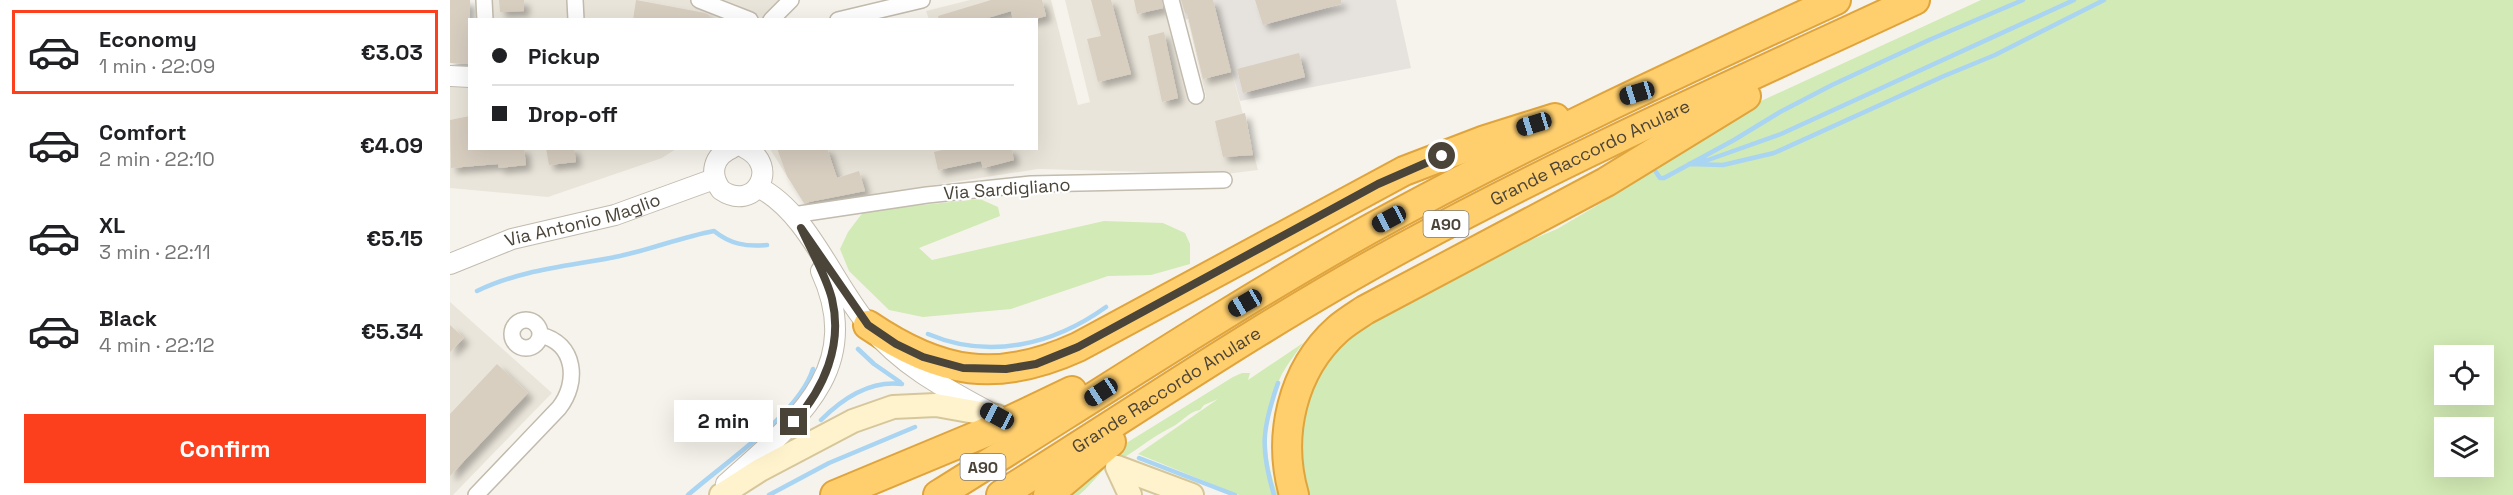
<!DOCTYPE html>
<html lang="en">
<head>
<meta charset="utf-8">
<style>
  :root { --surface:#fff; --page:#f6f6f6; --text:#202124; --muted:#757577; --line:#e0e0e0; --accent:#fc3f1d }
  body { margin:0; font-family:"Space Grotesk",sans-serif; background:var(--page); color:var(--text); height:100vh; display:flex; flex-direction:column; font-size:22px; white-space:nowrap }
  * { box-sizing:border-box; margin:0 }
  p { font-size:20px; color:var(--muted) }
  .icon { flex:none; width:33px; height:33px; fill:none; stroke:currentColor; stroke-width:2; stroke-linecap:round; stroke-linejoin:round }
  .map { position:relative; flex:1; overflow:hidden }
  .details { display:flex; flex-direction:column; background:var(--surface); width:450px }
  .details>* { flex:none }
  .top-card { position:absolute; left:18px; top:18px; width:570px; height:132px; border-radius:0px; box-shadow:0 6px 24px #0002; display:grid; align-content:center; height:132px; padding:0 24px; background:var(--surface) }
  .buttons { position:absolute; left:1984px; top:345px; display:grid; gap:12px }
  .buttons a { display:grid; place-items:center; width:60px; height:60px; border-radius:0px; background:var(--surface); box-shadow:0 6px 24px #0002; font-size:30px }
  .end { position:absolute; width:27px; height:27px; margin:-14px; border:8px solid #4b4439; background:#fff; box-shadow:0 0 0 3px #fff }
  .from { border-radius:50% }
  .bubble { position:absolute; height:42px; border-radius:0px; background:var(--surface); box-shadow:0 6px 24px #0002; font-size:20px; font-weight:800; line-height:42px; text-align:center }
  .car { position:absolute; width:18px; height:36px; margin:-18px -9px; border-radius:8px; box-shadow:0 0 4px 2px #0007; background:linear-gradient(#222 24%,#8ab4d8 0 40%,#222 0 76%,#8ab4d8 0 86%,#222 0) }
  .top-card b { display:flex; align-items:center; gap:21px; height:57px; font-size:22px }
  .top-card b+b { border-top:2px solid var(--line) }
  .top-card i { width:15px; height:15px; background:var(--text) }
  ul { padding:10px 0 0; list-style:none }
  li { display:flex; align-items:center; gap:18px; height:84px; margin:0 12px 9px; padding:0 12px; border:3px solid transparent; border-radius:0px }
  li div { flex:1 }
  li b { display:block; font-size:22px }
  li em { font-style:normal; font-weight:800 }
  li.selected { border-color:var(--accent) }
  li>.icon { width:54px; height:54px; stroke-width:1.5 }
  .action { display:flex; gap:12px; margin-top:auto; padding:12px 24px }
  .action a { flex:1; height:69px; border-radius:0px; background:var(--accent); color:#fff; font-size:24px; font-weight:800; line-height:69px; text-align:center }
  main { display:flex; flex:1; min-height:0 }
  .map>svg:first-child { display:block }
  .residential { fill:#eae5da }
  .industrial { fill:#e6e2dd }
  .green { fill:#d2eab5; fill-rule:evenodd }
  .lines { fill:none; stroke-linecap:round; stroke-linejoin:round }
  .stream { stroke:#a9d4f2; stroke-width:4.5 }
  .building { fill:#d8cfc1; filter:url(#shadow) }
  .minor-casing { stroke:#c2bbae; stroke-width:18 }
  .tertiary-casing { stroke:#c2bbae; stroke-width:22 }
  .secondary-casing { stroke:#d6c79b; stroke-width:26 }
  .motorway-casing { stroke:#e0a43c; stroke-width:32 }
  .minor { stroke:#fff; stroke-width:15 }
  .tertiary { stroke:#fff; stroke-width:20 }
  .secondary { stroke:#fff3cd; stroke-width:22 }
  .motorway { stroke:#ffcf6e; stroke-width:28 }
  .route { stroke:#4b4439; stroke-width:8 }
  .labels { text-anchor:middle; stroke-width:4.5; stroke-linejoin:round; paint-order:stroke }
  .shield { fill:#fff; stroke:#817c74; stroke-width:1.5 }
  .shield-label { font-size:16px; font-weight:bold; fill:#4b4439 }
  .street-label { font-size:18px; fill:#4b4439; stroke:#fff }
</style>
</head>
<body>
<main>
<section class="details">
<ul>
<li class="selected"><svg class="icon" aria-label="car" viewBox="0 0 24 24"><path d="M5 17H2v-5l4-1 3-4h7l3 4 3 1v5h-3M9 17h6M6 11h13"/><circle cx="7" cy="17" r="2"/><circle cx="17" cy="17" r="2"/></svg><div><b>Economy</b><p>1 min · 22:09</p></div><em>€3.03</em></li>
<li><svg class="icon" aria-label="car" viewBox="0 0 24 24"><path d="M5 17H2v-5l4-1 3-4h7l3 4 3 1v5h-3M9 17h6M6 11h13"/><circle cx="7" cy="17" r="2"/><circle cx="17" cy="17" r="2"/></svg><div><b>Comfort</b><p>2 min · 22:10</p></div><em>€4.09</em></li>
<li><svg class="icon" aria-label="car" viewBox="0 0 24 24"><path d="M5 17H2v-5l4-1 3-4h7l3 4 3 1v5h-3M9 17h6M6 11h13"/><circle cx="7" cy="17" r="2"/><circle cx="17" cy="17" r="2"/></svg><div><b>XL</b><p>3 min · 22:11</p></div><em>€5.15</em></li>
<li><svg class="icon" aria-label="car" viewBox="0 0 24 24"><path d="M5 17H2v-5l4-1 3-4h7l3 4 3 1v5h-3M9 17h6M6 11h13"/><circle cx="7" cy="17" r="2"/><circle cx="17" cy="17" r="2"/></svg><div><b>Black</b><p>4 min · 22:12</p></div><em>€5.34</em></li>
</ul>
<div class="action"><a>Confirm</a></div>
</section>
<div class="map">
<svg width="2063" height="495" viewBox="0 0 2063 495">
  <defs>
    <filter id="shadow"><feDropShadow dx="5.5" dy="5.5" stdDeviation="3" flood-color="#0004"/></filter>
  </defs>
  <rect width="100%" height="100%" fill="#f6f3ec"/>
  <path class="residential" d="M39,0H333L315,20L40,19Z
    M520,0H601L628,105L640,102L615,0H716L743,100L756,97L738,20L766,13L808,170L776,174L588,169L355,205L320,149L586,148V20L479,19L476,11Z
    M0,87L19,88L20,148L226,149L212,158L98,197L0,188Z
    M0,302L102,393L3,495H0Z"/>
  <path class="industrial" d="M729,0H946L961,68L790,101L766,13L734,20Z"/>
  <path class="green" d="M1531,0H2063V495H851L846,469L858,389L866,367L900,333L1062,248L1107,229L1175,189L1217,162L1249,137L1311,101ZM1995,356H2034V394H1995ZM1995,428H2034V466H1995Z
    M530,199L548,207L550,216L469,248L482,260L654,221L713,223L735,233L740,244V264L701,275L658,276L561,309L473,317L439,310L399,271L390,249L398,232L414,211Z
    M853,343C846,353 838,363 832,374C813,412 812,456 828,495H789L688,454L768,399L754,405L750,410C738,412 732,422 722,427C708,434 697,442 684,451C676,457 667,460 659,465C649,473 640,486 629,495H613L678,442L783,377L792,373H800L798,380Z"/>
  <g class="lines">
    <path class="stream" d="M1248,160H1258L1331,134L1624,0
      M1239,164L1273,165L1324,153L1494,76L1545,55L1654,0
      M1206,172L1210,178H1214L1284,140L1330,112L1382,85L1479,40L1573,0
      M27,291C72,269 122,266 170,256C202,249 232,237 264,231C280,244 296,247 317,245
      M478,334C539,360 603,345 656,307
      M408,349L424,364L450,382
      M371,420C392,399 420,380 452,384
      M689,458L785,495
      M238,495C274,463 349,414 363,369
      M319,495L379,463L465,427
      M824,495C810,448 812,429 828,383"/>
  </g>
  <path class="building" d="M0,0H20V64L0,63Z
    M49,0H74V11L50,12Z
    M186,0L255,13L259,15V20H183Z
    M541,0H592L596,16L582,20H563L561,11L531,20H489L488,16Z
    M641,0H661L681,74L648,82L637,39L651,36Z
    M684,0H712L713,8L687,14Z
    M731,0H763L781,72L753,79L737,13H735Z
    M805,0H891V4L813,25Z
    M714,32L728,98L712,102L698,36Z
    M849,53L855,77L793,93L787,69Z
    M795,113L803,155L773,157L765,121Z
    M20,116V148H74L76,165L49,168L48,164L1,168L0,120Z
    M96,148H124L126,162L99,165Z
    M327,148H377L387,178L409,171L415,191L354,203L337,176Z
    M500,148H561L564,160L533,168L531,161L488,170L484,152Z
    M0,325L14,338L0,352Z
    M47,364L78,393L0,476V414Z"/>
  <g class="lines">
    <defs>
      <path id="minor" d="M34,0L35,20
        M125,0L126,20
        M249,0L300,20
        M721,0L746,96
        M321,20L341,0
        M388,20L472,0
        M343,215L477,195L581,184L774,180
        M62 334a14 14 0 1 1 28 0a14 14 0 1 1-28 0Z
        M26,495L109,408C129,383 126,343 90,335"/>
      <g id="tertiary">
        <path d="M0,76L20,77"/>
        <path d="M282,148C263,156 259,174 271,190C305,213 331,166 295,148"/>
        <path d="M308,187C358,212 383,284 419,326C453,366 491,386 537,411"/>
        <path id="s1" d="M0,264L62,239L165,215L264,179"/>
        <path d="M276,484C342,424 417,371 371,271"/>
      </g>
      <path id="secondary" d="M667,467L742,495
        M667,467L680,495
        M271,495L310,470L403,421L443,407L486,405L547,416"/>
      <g id="motorway">
        <path d="M418,325C490,374 547,384 628,347L954,171L1035,140L1105,118"/>
        <path d="M385,495L534,433L622,391"/>
        <path d="M488,495C631,406 771,313 918,230C1070,146 1228,73 1386,0"/>
        <path id="s2" d="M551,495C684,412 814,323 952,248C1119,157 1293,80 1465,0"/>
        <path d="M598,495L661,442"/>
        <path d="M844,495C827,436 842,370 888,329C896,322 906,316 915,310L1156,182L1296,96"/>
      </g>
    </defs>
    <use href="#minor" class="minor-casing"/>
    <use href="#tertiary" class="tertiary-casing"/>
    <use href="#secondary" class="secondary-casing"/>
    <use href="#motorway" class="motorway-casing"/>
    <use href="#minor" class="minor"/>
    <use href="#tertiary" class="tertiary"/>
    <use href="#secondary" class="secondary"/>
    <use href="#motorway" class="motorway"/>
  </g>
  <g class="lines">
    <path class="route" d="M344,422C374,389 393,345 382,299C376,275 361,251 351,228L418,325L446,344L473,357L513,368L556,369L586,364L628,347L928,184L992,156"/>
  </g>
  <g class="labels">
    <g class="shield">
      <rect x="973.5" y="211" width="45" height="26" rx="4.5"/>
      <rect x="510.5" y="454" width="45" height="26" rx="4.5"/>
    </g>
    <g class="shield-label">
      <text x="996" y="230">A90</text>
      <text x="533" y="473">A90</text>
    </g>
    <g class="street-label">
      <text dy="6" stroke="none"><textPath href="#s2" startOffset="682">Grande Raccordo Anulare</textPath></text>
      <text transform="translate(557 189) rotate(-4)" y="6">Via Sardigliano</text>
      <text dy="6" stroke="none"><textPath href="#s1" startOffset="140">Via Antonio Maglio</textPath></text>
      <text dy="6" stroke="none"><textPath href="#s2" startOffset="196">Grande Raccordo Anulare</textPath></text>
    </g>
  </g>
</svg>
<div class="buttons">
<a><svg class="icon" aria-label="locate" viewBox="0 0 24 24"><circle cx="12" cy="12" r="6"/><path d="M12 2v4M12 18v4M2 12h4M18 12h4"/></svg></a>
<a><svg class="icon" aria-label="layers" viewBox="0 0 24 24"><path d="M12 4l9 5-9 5-9-5zM3 14l9 5 9-5"/></svg></a>
</div>
<i class="end from" style="left:992px;top:156px"></i>
<i class="end" style="left:344px;top:422px"></i>
<div class="bubble" style="left:224px;top:400px;width:99px">2 min</div>
<i class="car" style="left:1187px;top:93px;rotate:253deg"></i>
<i class="car" style="left:1084px;top:124px;rotate:253deg"></i>
<i class="car" style="left:939px;top:219px;rotate:242deg"></i>
<i class="car" style="left:795px;top:303px;rotate:240deg"></i>
<i class="car" style="left:651px;top:392px;rotate:237deg"></i>
<i class="car" style="left:547px;top:416px;rotate:298deg"></i>
<div class="top-card">
<b><i class="from"></i>Pickup</b>
<b><i></i>Drop-off</b>
</div>
</div>
</main>
</body>
</html>
